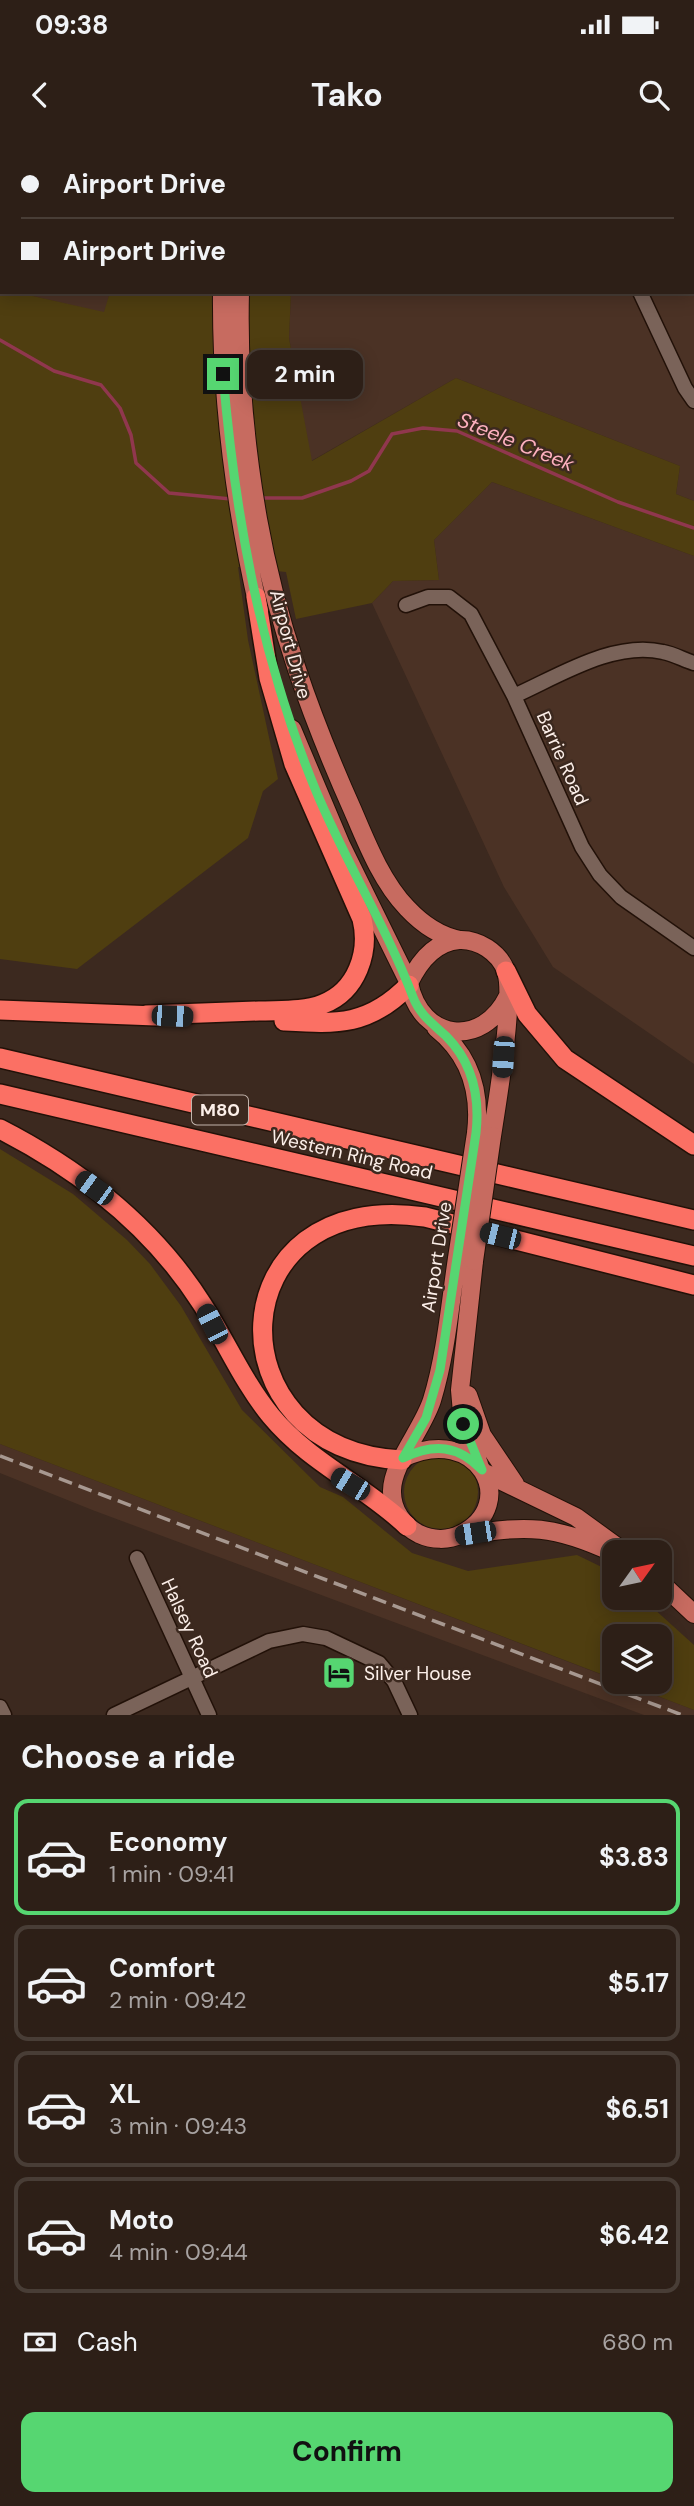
<!DOCTYPE html>
<html lang="en">
<head>
<meta charset="utf-8">
<style>
  :root { --surface:#2d1f17; --page:#352720; --text:#f1f3f6; --muted:#a7a2a1; --line:#483d36; --accent:#56d671 }
  body { margin:0; font-family:"DM Sans",sans-serif; background:var(--page); color:var(--text); height:100vh; display:flex; flex-direction:column; font-size:26px; white-space:nowrap }
  * { box-sizing:border-box; margin:0 }
  p { font-size:23px; color:var(--muted) }
  .icon { flex:none; width:38px; height:38px; fill:none; stroke:currentColor; stroke-width:2; stroke-linecap:round; stroke-linejoin:round }
  .map { position:relative; height:1575px; overflow:hidden }
  .drawer { display:flex; flex-direction:column; background:var(--surface); flex:1 }
  .drawer>* { flex:none }
  .guide { position:absolute; left:0px; top:0px; width:695px; height:154px; box-shadow:0 4px 18px #0003,0 0 0 2px var(--line); display:grid; align-content:center; height:154px; padding:0 21px; background:var(--surface) }
  .needle { width:46px; rotate:57deg }
  .tools { position:absolute; left:602px; top:1400px; display:grid; gap:14px }
  .tools a { display:grid; place-items:center; width:70px; height:70px; border-radius:14px; background:var(--surface); box-shadow:0 4px 18px #0003,0 0 0 2px var(--line); font-size:35px }
  .end { position:absolute; width:32px; height:32px; margin:-16px; border:9px solid #56d671; background:#111; box-shadow:0 0 0 4px #111 }
  .from { border-radius:50% }
  .bubble { position:absolute; height:49px; border-radius:14px; background:var(--surface); box-shadow:0 4px 18px #0003,0 0 0 2px var(--line); font-size:23px; font-weight:700; line-height:49px; text-align:center }
  .car { position:absolute; width:21px; height:42px; margin:-21px -10px; border-radius:9px; box-shadow:0 0 5px 2px #0007; background:linear-gradient(#222 24%,#8ab4d8 0 40%,#222 0 76%,#8ab4d8 0 86%,#222 0) }
  .guide b { display:flex; align-items:center; gap:24px; height:66px; font-size:26px }
  .guide b+b { border-top:2px solid var(--line) }
  .guide i { width:18px; height:18px; background:var(--text) }
  ul { padding:0; list-style:none }
  li { display:flex; align-items:center; gap:21px; height:116px; margin:0 14px 10px; padding:0 7px; border:4px solid var(--line); border-radius:14px }
  li div { flex:1 }
  li b { display:block; font-size:26px }
  li em { font-style:normal; font-weight:700 }
  li.on { border-color:var(--accent) }
  li>.icon { width:63px; height:63px; stroke-width:1.5 }
  h2 { padding:0 21px; font-size:32px; line-height:84px }
  .pay { display:flex; align-items:center; gap:18px; height:77px; padding:0 21px; font-size:26px }
  .pay p { margin-inline-start:auto }
  .button { display:flex; gap:14px; margin-top:auto; padding:14px 21px }
  .button a { flex:1; height:80px; border-radius:14px; background:var(--accent); color:#111; font-size:28px; font-weight:700; line-height:80px; text-align:center }
  .status { display:flex; justify-content:space-between; align-items:center; height:49px; padding:0 35px; background:var(--surface); direction:ltr }
  .status svg { height:19px; fill:currentColor }
  header { display:flex; justify-content:space-between; align-items:center; height:91px; padding:0 21px; background:var(--surface); font-size:32px; font-weight:700 }
  .map>svg:first-child { display:block }
  .built { fill:#4b3225 }
  .green { fill:#4f3e10 }
  .lines { fill:none; stroke-linecap:round; stroke-linejoin:round }
  .stream { stroke:#90374e; stroke-width:3.5 }
  .minor-casing { stroke:#221108; stroke-width:17 }
  .major-casing { stroke:#221108; stroke-width:20 }
  .highway-casing { stroke:#221108; stroke-width:22 }
  .minor { stroke:#7a6359; stroke-width:14 }
  .major { stroke:#c76b60; stroke-width:18 }
  .highway { stroke:#fb7064; stroke-width:19 }
  .rail { stroke:#a79890; stroke-width:3.5; stroke-dasharray:14 7; stroke-linecap:butt }
  .major-bridge-casing { stroke:#221108; stroke-width:20; stroke-linecap:butt }
  .major-bridge { stroke:#c76b60; stroke-width:18 }
  .route { stroke:#56d671; stroke-width:9 }
  .labels { text-anchor:middle; stroke-width:5; stroke-linejoin:round; paint-order:stroke }
  .shield { fill:#3c291f; stroke:#c2b4ac; stroke-width:2 }
  .shield-label { font-size:18px; font-weight:bold; fill:#fcefe9 }
  .street-label { font-size:19px; fill:#fcefe9; stroke:#3c291f }
  .poi-label { font-size:19px; fill:#fcefe9; stroke:#3c291f; text-anchor:start }
  .water-label { font-size:21px; font-style:italic; fill:#fdb0be; stroke:#3c291f }
</style>
</head>
<body>
<div class="status"><b>09:38</b><svg viewBox="0 0 49 12"><path d="M0 12V9h3v3zM5 12V6h3v6zM10 12V3h3v9zM15 12V0h3v12zM26 1h20v11H26zM47 4h2v5h-2z"/></svg></div>
<header><svg class="icon" aria-label="back" viewBox="0 0 24 24"><path d="M15 5l-7 7 7 7"/></svg>Tako<svg class="icon" aria-label="search" viewBox="0 0 24 24"><circle cx="10" cy="10" r="6"/><path d="M15 15l6 6"/></svg></header>
<div class="map">
<svg width="694" height="1575" viewBox="0 0 694 1575">
  <rect width="100%" height="100%" fill="#3c291f"/>
  <path class="built" d="M0,0H148L2,2V149Z
    M312,0H694V361L676,354L680,326L456,238L311,321L289,198L291,152H693V2Z
    M15,152H110L105,173Z
    M492,342L694,416V924L553,827L504,747L372,463L393,441L439,440L434,400Z
    M0,1304L694,1570V1575H644L95,1371L0,1333Z"/>
  <path class="green" d="M148,0H312L147,2Z
    M0,149L2,152H15L104,172L110,152H291L289,198L312,321L456,238L680,326L676,354L694,361V416L492,342L434,400L439,440L393,441L372,463L296,479L286,432L238,427L248,500L278,639L263,651L248,698L77,829L0,819Z
    M0,1009L73,1054L127,1100L150,1124L181,1166L242,1270L320,1347L343,1357L412,1413L468,1431L577,1415L614,1433V1458H642L694,1505V1570L621,1542H660V1496H614V1539L0,1304Z
    M404 1352a37 37 0 1 1 74 0a37 37 0 1 1-74 0Z"/>
  <g class="lines">
    <path class="stream" d="M0,200L54,231L101,245L120,268L131,295L136,323L169,353L231,359
      M260,358H302L351,341L369,331L392,294L423,288L457,291L618,362L694,388"/>
    <defs>
      <path id="minor" d="M569,0L570,2
        M640,152L685,248L694,261
        M406,465L428,457H449L471,474L514,556L582,707L600,735L621,757L694,808
        M514,556C557,537 614,500 663,512C674,514 684,520 694,523
        M137,1418L209,1575
        M0,1567L4,1575
        M114,1575L269,1501L303,1494L326,1498L379,1523L394,1541L410,1575"/>
      <path id="major" d="M231,2V0
        M253,2V0
        M222,152C221,261 235,366 259,471
        M240,152C238,228 245,305 258,379C276,481 311,577 353,671C367,704 382,742 407,768C422,784 439,796 460,800
        M292,589L341,705L409,843
        M436,888C470,915 481,951 476,993
        M492,996C497,963 515,859 506,831C499,812 478,799 459,800C434,802 419,822 409,843C421,902 483,908 508,856
        M474,1121L460,1250L463,1284L479,1324
        M468,1255L482,1295L515,1344
        M403,1318C478,1282 521,1364 461,1394C448,1401 432,1400 419,1394C403,1386 392,1370 392,1352C391,1325 423,1289 432,1260C446,1214 450,1165 457,1118
        M483,1332L576,1377L620,1409
        M464,1395C528,1385 554,1385 614,1413
        M660,1442L694,1474"/>
      <path id="highway" d="M506,831L527,874L565,919L694,1005
        M0,870L156,876
        M146,875C184,874 221,872 259,871C281,870 303,872 323,864C357,851 370,812 362,779L294,624L269,538L256,457
        M284,881C338,884 369,886 409,845
        M0,918L694,1080
        M0,954L694,1116
        M0,989C80,1030 153,1087 202,1164C226,1201 243,1242 271,1276C310,1323 364,1345 407,1386
        M402,1320C210,1311 215,1046 425,1077L694,1145"/>
    </defs>
    <use href="#minor" class="minor-casing"/>
    <use href="#major" class="major-casing"/>
    <use href="#highway" class="highway-casing"/>
    <use href="#minor" class="minor"/>
    <use href="#major" class="major"/>
    <use href="#highway" class="highway"/>
    <path class="rail" d="M0,1316L682,1575"/>
    <defs>
      <path id="major-bridge" d="M457,1118L476,993
        M474,1121L492,996"/>
    </defs>
    <use href="#major-bridge" class="major-bridge-casing"/>
    <use href="#major-bridge" class="major-bridge"/>
  </g>
  <g class="lines">
    <path class="route" d="M223,234C235,377 261,518 316,651C345,721 386,786 413,857C420,875 432,883 446,896C473,923 480,957 476,993L440,1230L426,1278L403,1318C434,1303 458,1305 482,1330L463,1284"/>
  </g>
  <defs>
    <symbol id="hotel-square" viewBox="-11 -11 22 22"><rect x="-9" y="-9" width="18" height="18" rx="4" fill="#56d671" stroke="#3c291f"/><path d="M-6-4.5h1.5V1H6V5H4.5V3h-9V5H-6ZM-4 0a1.8 1.8 0 1 1 3.6 0ZM.5 0V-2.5h3Q6-2.5 6 0Z" fill="#111"/></symbol>
  </defs>
  <g fill-rule="evenodd">
    <use href="#hotel-square" x="320" y="1514" width="38" height="38"/>
  </g>
  <g class="labels">
    <rect class="shield" x="192" y="955.5" width="56" height="29" rx="5"/>
    <g class="shield-label">
      <text x="220" y="976">M80</text>
    </g>
    <g class="street-label">
      <text transform="translate(291 504) rotate(75)" y="7">Airport Drive</text>
      <text transform="translate(563 618) rotate(66)" y="7">Barrie Road</text>
      <text transform="translate(352 1014) rotate(13)" y="7">Western Ring Road</text>
      <text transform="translate(436 1117) rotate(-81)" y="7">Airport Drive</text>
      <text transform="translate(190 1488) rotate(65)" y="7">Halsey Road</text>
    </g>
    <g class="poi-label">
      <text x="364" y="1540">Silver House</text>
    </g>
    <g class="water-label">
      <text transform="translate(516 302) rotate(22)" y="7">Steele Creek</text>
    </g>
  </g>
</svg>
<div class="tools">
<a><svg class="needle" viewBox="-14 -14 28 28"><path d="M0-13l5 13h-10z" fill="#e53935"/><path d="M0 13l5-13h-10z" fill="#a7a2a1"/></svg></a>
<a><svg class="icon" aria-label="layers" viewBox="0 0 24 24"><path d="M12 4l9 5-9 5-9-5zM3 14l9 5 9-5"/></svg></a>
</div>
<i class="end from" style="left:463px;top:1284px"></i>
<i class="end" style="left:223px;top:234px"></i>
<div class="bubble" style="left:247px;top:210px;width:116px">2 min</div>
<i class="car" style="left:172px;top:876px;rotate:92deg"></i>
<i class="car" style="left:503px;top:917px;rotate:184deg"></i>
<i class="car" style="left:94px;top:1048px;rotate:306deg"></i>
<i class="car" style="left:500px;top:1096px;rotate:284deg"></i>
<i class="car" style="left:212px;top:1184px;rotate:333deg"></i>
<i class="car" style="left:350px;top:1344px;rotate:301deg"></i>
<i class="car" style="left:475px;top:1393px;rotate:261deg"></i>
<div class="guide">
<b><i class="from"></i>Airport Drive</b>
<b><i></i>Airport Drive</b>
</div>
</div>
<section class="drawer">
<h2>Choose a ride</h2>
<ul>
<li class="on"><svg class="icon" aria-label="car" viewBox="0 0 24 24"><path d="M5 17H2v-5l4-1 3-4h7l3 4 3 1v5h-3M9 17h6M6 11h13"/><circle cx="7" cy="17" r="2"/><circle cx="17" cy="17" r="2"/></svg><div><b>Economy</b><p>1 min · 09:41</p></div><em>$3.83</em></li>
<li><svg class="icon" aria-label="car" viewBox="0 0 24 24"><path d="M5 17H2v-5l4-1 3-4h7l3 4 3 1v5h-3M9 17h6M6 11h13"/><circle cx="7" cy="17" r="2"/><circle cx="17" cy="17" r="2"/></svg><div><b>Comfort</b><p>2 min · 09:42</p></div><em>$5.17</em></li>
<li><svg class="icon" aria-label="car" viewBox="0 0 24 24"><path d="M5 17H2v-5l4-1 3-4h7l3 4 3 1v5h-3M9 17h6M6 11h13"/><circle cx="7" cy="17" r="2"/><circle cx="17" cy="17" r="2"/></svg><div><b>XL</b><p>3 min · 09:43</p></div><em>$6.51</em></li>
<li><svg class="icon" aria-label="car" viewBox="0 0 24 24"><path d="M5 17H2v-5l4-1 3-4h7l3 4 3 1v5h-3M9 17h6M6 11h13"/><circle cx="7" cy="17" r="2"/><circle cx="17" cy="17" r="2"/></svg><div><b>Moto</b><p>4 min · 09:44</p></div><em>$6.42</em></li>
</ul>
<div class="pay"><svg class="icon" aria-label="cash" viewBox="0 0 24 24"><path d="M3 7h18v10H3z"/><circle cx="12" cy="12" r="2"/></svg>Cash<p>680 m</p></div>
<div class="button"><a>Confirm</a></div>
</section>
</body>
</html>
